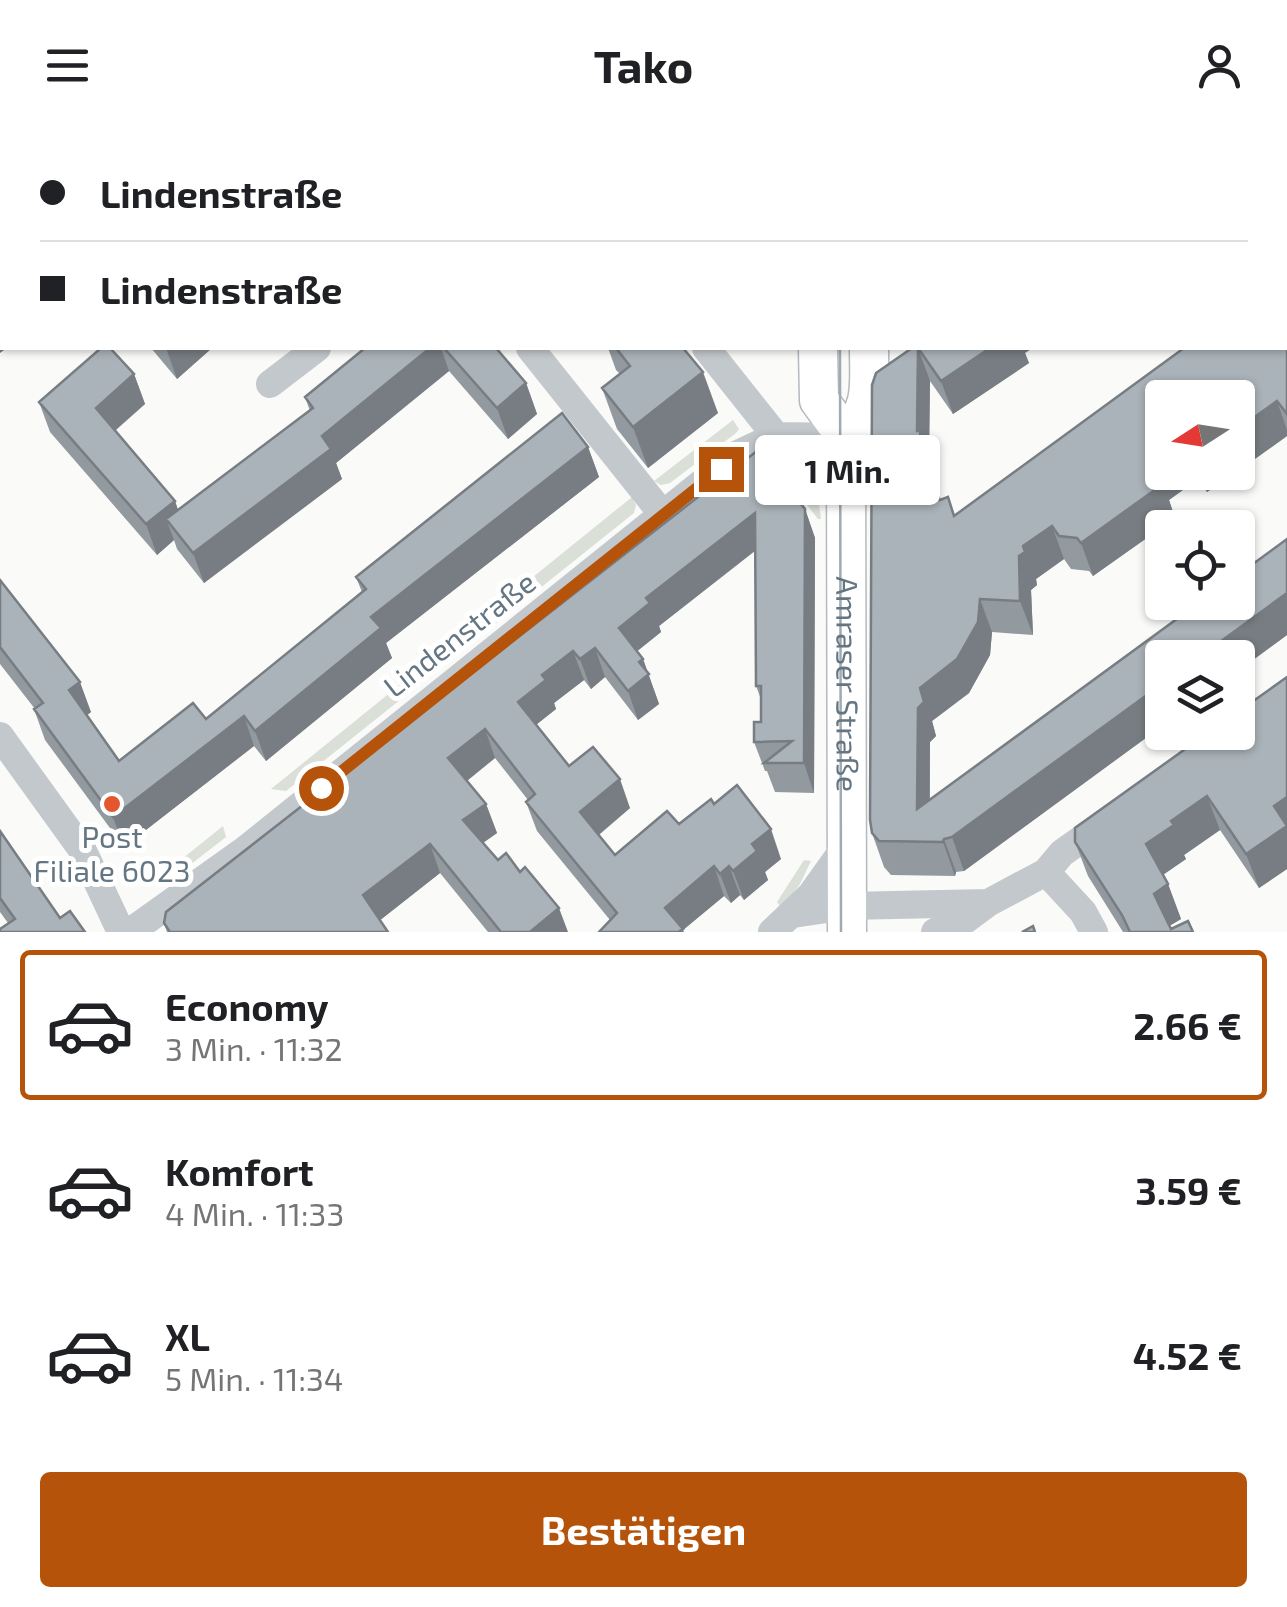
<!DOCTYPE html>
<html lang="de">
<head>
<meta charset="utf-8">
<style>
  :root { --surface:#fff; --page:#f6f6f6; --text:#202124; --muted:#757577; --line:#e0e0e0; --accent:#b45309 }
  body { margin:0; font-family:"Exo 2",sans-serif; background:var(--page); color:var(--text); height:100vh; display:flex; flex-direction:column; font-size:38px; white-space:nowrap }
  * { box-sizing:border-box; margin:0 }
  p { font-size:32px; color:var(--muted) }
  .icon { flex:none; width:55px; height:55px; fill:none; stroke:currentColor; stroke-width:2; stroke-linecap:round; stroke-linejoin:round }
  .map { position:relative; height:802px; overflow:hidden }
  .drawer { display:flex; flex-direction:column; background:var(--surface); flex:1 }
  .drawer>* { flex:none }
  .top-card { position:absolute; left:0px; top:0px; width:1288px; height:220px; box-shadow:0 2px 8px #0004; display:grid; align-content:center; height:220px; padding:0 40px; background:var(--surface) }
  .needle { width:65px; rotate:258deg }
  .tools { position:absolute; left:1145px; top:250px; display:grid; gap:20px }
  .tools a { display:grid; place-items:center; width:110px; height:110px; border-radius:10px; background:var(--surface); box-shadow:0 2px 8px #0004; font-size:50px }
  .end { position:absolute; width:45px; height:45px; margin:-22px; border:12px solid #b45309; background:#fff; box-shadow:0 0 0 5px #fff }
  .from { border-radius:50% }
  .bubble { position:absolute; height:70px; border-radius:10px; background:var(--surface); box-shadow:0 2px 8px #0004; font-size:32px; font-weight:700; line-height:70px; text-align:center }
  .top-card b { display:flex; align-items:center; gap:35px; height:95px; font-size:38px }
  .top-card b+b { border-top:2px solid var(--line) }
  .top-card i { width:25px; height:25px; background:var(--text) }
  ul { padding:18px 0 0; list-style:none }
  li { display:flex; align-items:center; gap:30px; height:150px; margin:0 20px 15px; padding:0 20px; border:5px solid transparent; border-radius:10px }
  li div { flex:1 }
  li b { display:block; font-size:38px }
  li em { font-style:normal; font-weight:700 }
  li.on { border-color:var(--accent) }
  li>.icon { width:90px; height:90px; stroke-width:1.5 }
  .primary-button { display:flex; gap:20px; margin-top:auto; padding:20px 40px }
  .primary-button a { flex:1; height:115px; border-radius:10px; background:var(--accent); color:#fff; font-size:40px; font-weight:700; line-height:115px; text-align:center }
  header { display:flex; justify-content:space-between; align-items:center; height:130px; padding:0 40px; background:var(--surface); font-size:45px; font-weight:700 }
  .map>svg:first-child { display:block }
  .green { fill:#dadfd7 }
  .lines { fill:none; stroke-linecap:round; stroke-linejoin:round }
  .secondary-casing { stroke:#b3babf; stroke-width:41 }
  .street { stroke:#c3c8cc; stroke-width:28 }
  .secondary { stroke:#fff; stroke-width:38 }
  .tram { stroke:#a2aab0; stroke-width:2.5 }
  .wall { fill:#929a9f }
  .shaded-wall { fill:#777d82 }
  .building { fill:#aab3b9; stroke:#777d82; stroke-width:2.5 }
  .route { stroke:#b45309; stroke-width:12 }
  .poi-dot { fill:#e4572e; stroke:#fff; stroke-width:4 }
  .labels { text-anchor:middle; stroke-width:10; stroke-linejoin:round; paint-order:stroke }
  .street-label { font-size:30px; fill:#657683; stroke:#fff }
  .poi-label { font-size:30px; fill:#657683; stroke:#fff }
</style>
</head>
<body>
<header><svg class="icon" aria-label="menu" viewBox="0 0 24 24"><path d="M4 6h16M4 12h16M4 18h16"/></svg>Tako<svg class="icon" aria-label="person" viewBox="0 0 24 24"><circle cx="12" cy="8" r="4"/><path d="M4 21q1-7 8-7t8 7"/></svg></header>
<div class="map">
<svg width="1287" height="802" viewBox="0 0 1287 802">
  <rect width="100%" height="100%" fill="#fafaf8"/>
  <path class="green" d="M733,290L739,299L736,303L670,353L661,355L654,351Z
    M807,334L816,352L821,389H818C804,371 790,355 807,334Z
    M632,367L636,375L634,383L286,661L271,659Z
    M223,696L226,707L177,745L167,741Z
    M804,730L811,731L800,754L782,779L777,772Z"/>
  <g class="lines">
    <defs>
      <g id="secondary">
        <path d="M89,2L92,0"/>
        <path d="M854,2V0"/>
        <path d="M0,82L2,80"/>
        <path id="s1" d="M818,218L819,270L846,307L847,802"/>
        <path d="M846,307C874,276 869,257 869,218"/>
      </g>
    </defs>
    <use href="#secondary" class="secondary-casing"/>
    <path class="street" d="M598,0L600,2
      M0,22L2,25
      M530,218L664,386
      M706,218L776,306
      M270,254L317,218
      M0,606L83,721L121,802
      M1046,742L1083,782L1094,802
      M793,784L847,776L988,773
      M130,802L245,720L738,324L776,306L846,307
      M772,802L811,765L846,716
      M935,802L961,793L988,773L1046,742L1062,723L1106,692"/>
    <use href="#secondary" class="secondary"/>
    <path class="tram" d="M858,2V0
      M840,218L841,802"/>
  </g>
  <path class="wall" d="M1287,149V306L1238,341V268H1162V342H1236L1207,362L1198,349L1169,370L1175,388L1093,446L1089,441L1071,439L1064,429L1036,449L1037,455L1031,460L1033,505L992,502L990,525L969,563L932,591L936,606L930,612V670L1287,409V505L964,741L956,742L955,746L891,745L884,737L872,703L912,218L1025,223L1029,233L953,284L930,251L929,326L933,335L934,360L940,370L954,386Z
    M151,218H212L177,249Z
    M365,218H496L526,253L537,284L508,309L449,241L336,333L342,349L204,453L177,419L174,410L157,425L50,302L39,272L134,244L145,274L115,301L175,371L178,380L310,281L305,267Z
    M608,218H683L718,283L648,338L617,299L602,258L620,244L616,240Z
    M588,317L599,347L386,513L392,528L266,631L254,616L124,717L45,610L34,579H35L0,534V450L91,582L87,585L119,631L206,589L362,462L356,447Z
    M757,321L805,379L815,408L814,663L775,662L767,641H765L754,612L761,592V569L756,556L755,421L659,496L661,502L637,521L643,529L659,574L638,590L605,547L591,559L584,550L554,573L556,579L536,595L569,636L630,678L599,705L615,725L679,694L714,674L781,729L765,742L768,750L744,770L740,765L731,773L724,766L683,800L610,790L537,701L526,672L528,670L495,628L467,651L486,674L497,703L483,713L568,802H488L440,743L380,790L388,802H167L164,793Z
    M1287,547V739L1259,758L1220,700L1184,725L1186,729L1163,745L1168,754L1181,789L1169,796L1171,799L1193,802H1123L1088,746L1075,712Z
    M0,701L60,788L8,793L0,782Z"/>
  <path class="shaded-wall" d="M212,0H258L255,2H209Z
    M488,0H505L502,2H489Z
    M918,0H949L946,2H918Z
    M1096,0H1153L1150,2H1092Z
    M1287,50V92L1285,93V51Z
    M2,182V218H7L0,223V184Z
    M166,218H212L177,249Z
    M430,218H441L449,241L336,333L342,349L204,453L193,423L322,306Z
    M918,218L930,251L929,326L933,335L934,375L922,341L917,301Z
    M990,218H1033L1025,223L1029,233L953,284L941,251Z
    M703,242L718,283L648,338L633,297Z
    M134,244L145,274L106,308L96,278Z
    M526,253L537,284L508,309L497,278Z
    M1277,271L1287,300V306L1238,341V299Z
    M588,317L599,347L386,513L392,528L266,631L255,601L371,487Z
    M1162,332V342H1195L1198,349L1169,370L1175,388L1093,446L1081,413L1153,339Z
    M1200,342H1236L1207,362Z
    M175,371L185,401L166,389L174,410L157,425L146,394Z
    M805,379L815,408L814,663L804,633Z
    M755,383L766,412L659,496L661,502L630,527L619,498L646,468Z
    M1052,396L1064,429L1036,449L1037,455L1031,460L1033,505L1020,471L1019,426L1023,416Z
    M1287,463V505L1238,541V528H1198Z
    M980,469L992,502L990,525L969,563L932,591L936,606L930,612L929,712L917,679L918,578L920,558Z
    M595,518L605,547L591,559L580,529Z
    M573,521L584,550L554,573L556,579L528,601L518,572L542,545Z
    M643,529L659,574L638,590L628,561L639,532Z
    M80,552L91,582L80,591L69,560Z
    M1162,554V596L964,741L952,707Z
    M244,586L254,616L124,717L113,687Z
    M485,599L495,628L459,657L448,628Z
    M620,649L630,678L591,711L580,682Z
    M1207,666L1220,700L1184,725L1186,729L1158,748L1146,714L1171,691Z
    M1287,667V739L1259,758L1246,724L1274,676Z
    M486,674L497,703L474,719L463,690Z
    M771,699L781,729L765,742L768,750L744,770L733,741L752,714Z
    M944,709L956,742L955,746L943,712Z
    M430,714L440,743L374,795L363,765Z
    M714,736L724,766L683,800L684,802H674L665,778Z
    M729,736L740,765L731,773L720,744Z
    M1168,754L1181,789L1166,798L1154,764Z
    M559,778L568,802H531V801Z"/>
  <path class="building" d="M151,0H212L209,2H148Z
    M624,0H687L689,2H626Z
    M1016,0H1096L1092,2H1013Z
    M1187,0H1287V50L1285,51V2H1184Z
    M2,122V182L0,184V124Z
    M1285,146L1287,149V284L1277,271L1238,299V268H1162V332L1153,339L1163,354L1081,413L1077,408L1059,406L1052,396L1023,416L1025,422L1019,426L1020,471L980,469L978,492L957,529L920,558L924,572L918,578L917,679L1200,472H1238V445L1287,409V463L1198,528H1162V554L952,707L944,709L943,712L879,711L872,703L870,690L872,255L876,243L912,218H918L917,301H920L922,341L940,370L948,367L954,386L1184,218H1285Z
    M101,218H110L134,244L96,278L175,371L146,394L39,272Z
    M365,218H430L322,306L331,319L193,423L166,389L313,278L305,267Z
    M444,218H496L526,253L497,278Z
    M616,218H683L703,242L633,297L602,258L630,236Z
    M918,218H990L941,251Z
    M562,283L588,317L371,487L381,498L255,601L244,586L113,687L34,579L43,573L0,517V450L80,552L69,560L119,631L193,573L206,589L366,459L356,447Z
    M757,321L805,379L804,633H764L792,611L754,612V592H761V556H756L755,383L646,468L650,473L619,498L643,529L639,532L649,544L628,561L595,518L580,529L573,521L542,545L546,550L518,572L569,636L593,617L620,649L580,682L615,725L667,681L679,694L711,669L714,674L737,655L771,699L752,714L757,721L733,741L729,736L720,744L714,736L665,778L683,799L678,802H599L617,783L526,672L535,664L485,599L448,628L486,674L463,690L498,730L506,723L520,742L525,737L559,778L531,801L532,802H501L430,714L363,765L388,802H170L164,793L166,782Z
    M1287,547V667L1274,676L1287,696L1246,724L1207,666L1171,691L1174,695L1146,714L1168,754L1154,764L1171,799L1188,791L1193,802H1130L1122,785L1075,712V698L1209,602H1238V582Z
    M0,701L60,788L70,781L85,802H0V799L15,789L0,768Z
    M1033,796L1035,802H1022Z"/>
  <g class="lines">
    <path class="route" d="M321,658L721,339"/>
  </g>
  <circle class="poi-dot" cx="112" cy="674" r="10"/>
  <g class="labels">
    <g class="street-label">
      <text transform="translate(460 505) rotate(-38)" y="10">Lindenstraße</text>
      <text dy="10" stroke="none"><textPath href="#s1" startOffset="345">Amraser Straße</textPath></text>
    </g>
    <g class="poi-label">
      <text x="112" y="718">Post<tspan x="112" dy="34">Filiale 6023</tspan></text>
    </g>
  </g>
</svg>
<div class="tools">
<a><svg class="needle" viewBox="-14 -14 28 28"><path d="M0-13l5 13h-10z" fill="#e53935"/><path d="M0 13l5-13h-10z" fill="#757577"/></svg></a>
<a><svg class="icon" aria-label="locate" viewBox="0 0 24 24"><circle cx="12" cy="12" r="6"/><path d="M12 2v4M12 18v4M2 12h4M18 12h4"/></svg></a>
<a><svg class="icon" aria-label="layers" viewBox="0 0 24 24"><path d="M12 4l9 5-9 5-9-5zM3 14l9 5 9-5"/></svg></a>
</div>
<i class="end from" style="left:321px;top:658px"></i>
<i class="end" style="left:721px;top:339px"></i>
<div class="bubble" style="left:755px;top:305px;width:185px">1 Min.</div>
<div class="top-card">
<b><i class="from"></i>Lindenstraße</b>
<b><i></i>Lindenstraße</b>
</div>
</div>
<section class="drawer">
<ul>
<li class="on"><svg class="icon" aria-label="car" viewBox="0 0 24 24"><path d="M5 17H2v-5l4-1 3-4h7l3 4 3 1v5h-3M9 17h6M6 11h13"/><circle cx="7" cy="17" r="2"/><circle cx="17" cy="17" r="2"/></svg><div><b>Economy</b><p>3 Min. · 11:32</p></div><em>2.66 €</em></li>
<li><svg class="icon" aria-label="car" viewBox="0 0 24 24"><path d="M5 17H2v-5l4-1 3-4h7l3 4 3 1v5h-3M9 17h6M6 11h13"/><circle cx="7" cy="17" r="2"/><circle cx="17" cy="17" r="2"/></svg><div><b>Komfort</b><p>4 Min. · 11:33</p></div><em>3.59 €</em></li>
<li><svg class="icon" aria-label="car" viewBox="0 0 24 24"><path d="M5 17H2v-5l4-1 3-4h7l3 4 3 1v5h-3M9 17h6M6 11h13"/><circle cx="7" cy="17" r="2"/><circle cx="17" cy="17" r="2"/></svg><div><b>XL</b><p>5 Min. · 11:34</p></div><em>4.52 €</em></li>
</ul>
<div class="primary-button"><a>Bestätigen</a></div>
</section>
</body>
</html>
